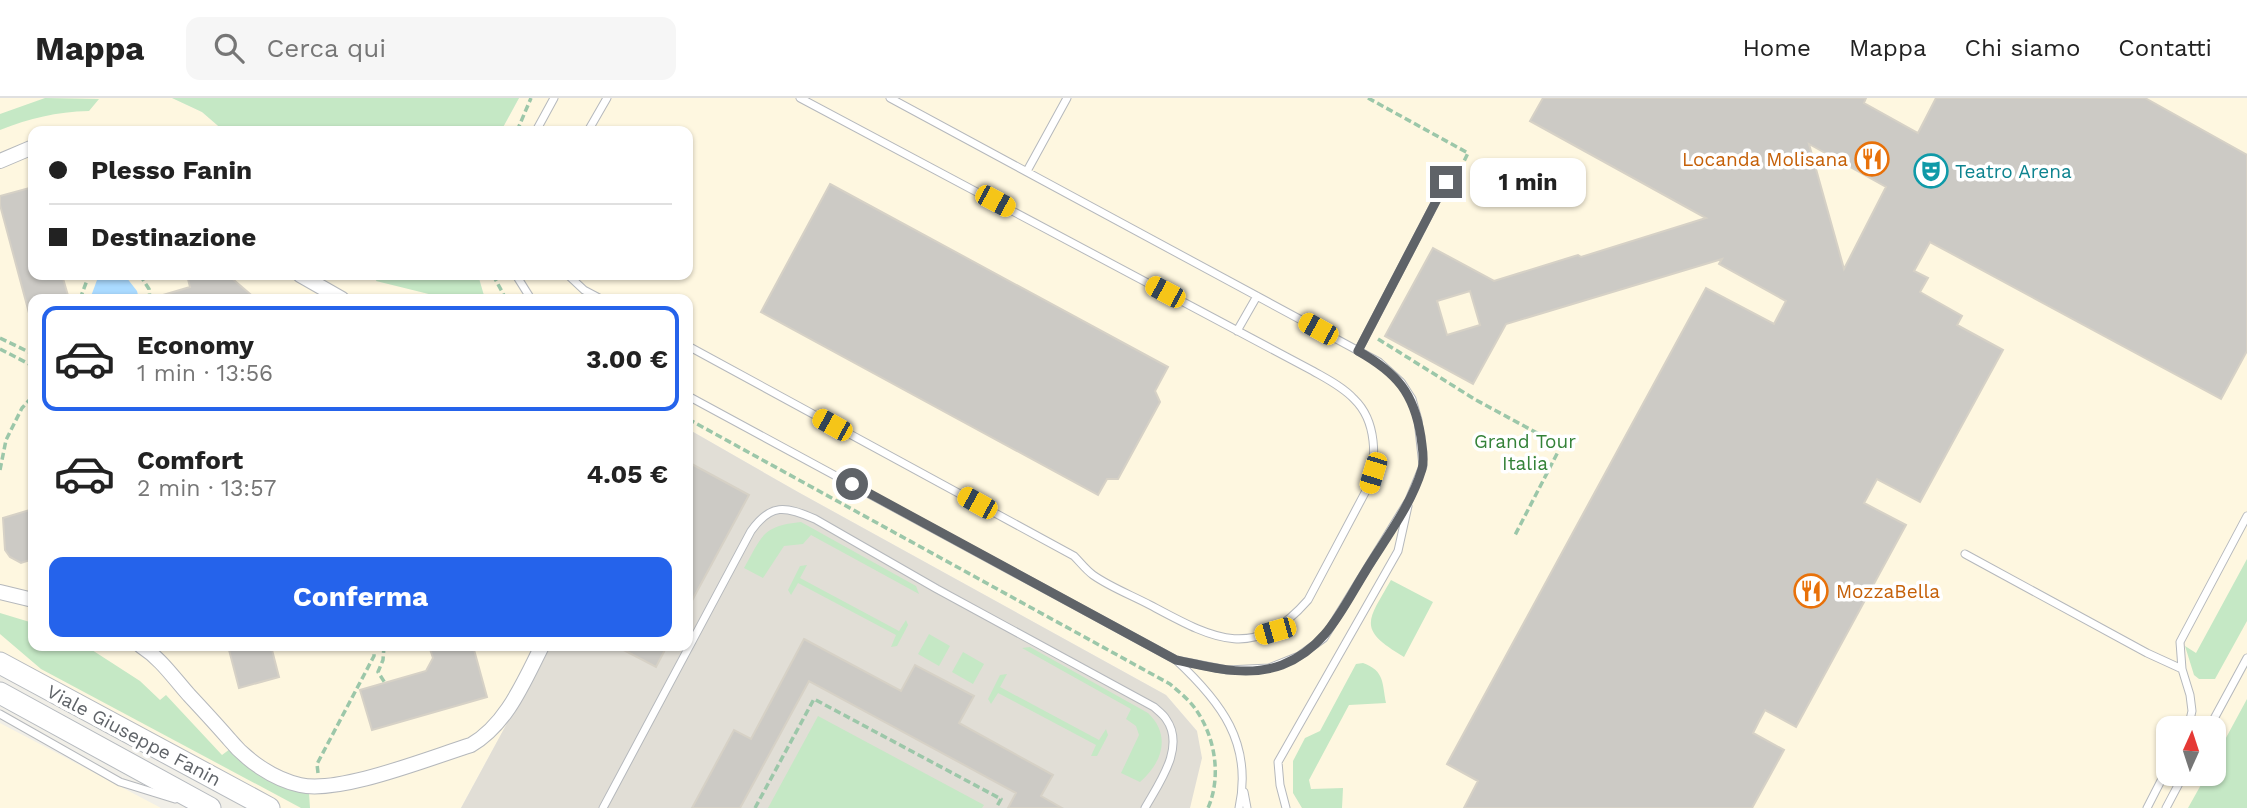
<!DOCTYPE html>
<html lang="it">
<head>
<meta charset="utf-8">
<style>
  :root { --surface:#fff; --page:#f6f6f6; --text:#222; --muted:#767676; --line:#e0e0e0; --accent:#2563eb }
  body { margin:0; font-family:"Work Sans",sans-serif; background:var(--page); color:var(--text); height:100vh; display:flex; flex-direction:column; font-size:26px; white-space:nowrap }
  * { box-sizing:border-box; margin:0 }
  p { font-size:23px; color:var(--muted) }
  .icon { flex:none; width:38px; height:38px; fill:none; stroke:currentColor; stroke-width:2; stroke-linecap:round; stroke-linejoin:round }
  .map { position:relative; flex:1; overflow:hidden }
  .side { position:absolute; left:28px; top:196px; width:665px; height:357px; display:flex; flex-direction:column; background:var(--surface); border-radius:14px; box-shadow:0 2px 5px #0004 }
  .side>* { flex:none }
  .guide { position:absolute; left:28px; top:28px; width:665px; height:154px; border-radius:14px; box-shadow:0 2px 5px #0004; display:grid; align-content:center; height:154px; padding:0 21px; background:var(--surface) }
  .needle { width:46px; rotate:3deg }
  .fabs { position:absolute; left:2156px; top:618px; display:grid; gap:14px }
  .fabs a { display:grid; place-items:center; width:70px; height:70px; border-radius:14px; background:var(--surface); box-shadow:0 2px 5px #0004; font-size:35px }
  .end { position:absolute; width:32px; height:32px; margin:-16px; border:9px solid #5f6368; background:#fff; box-shadow:0 0 0 4px #fff }
  .from { border-radius:50% }
  .bubble { position:absolute; height:49px; border-radius:14px; background:var(--surface); box-shadow:0 2px 5px #0004; font-size:23px; font-weight:700; line-height:49px; text-align:center }
  .car { position:absolute; width:21px; height:42px; margin:-21px -10px; border-radius:9px; box-shadow:0 0 5px 2px #0007; background:linear-gradient(#f5c518 24%,#345 0 40%,#f5c518 0 76%,#345 0 86%,#f5c518 0) }
  .guide b { display:flex; align-items:center; gap:24px; height:66px; font-size:26px }
  .guide b+b { border-top:2px solid var(--line) }
  .guide i { width:18px; height:18px; background:var(--text) }
  ul { padding:12px 0 0; list-style:none }
  li { display:flex; align-items:center; gap:21px; height:105px; margin:0 14px 10px; padding:0 7px; border:4px solid transparent; border-radius:14px }
  li div { flex:1 }
  li b { display:block; font-size:26px }
  li em { font-style:normal; font-weight:700 }
  li.current { border-color:var(--accent) }
  li>.icon { width:63px; height:63px; stroke-width:1.5 }
  .cta { display:flex; gap:14px; margin-top:auto; padding:14px 21px }
  .cta a { flex:1; height:80px; border-radius:14px; background:var(--accent); color:#fff; font-size:28px; font-weight:700; line-height:80px; text-align:center }
  header { display:flex; align-items:center; gap:42px; box-sizing:border-box; height:98px; padding:0 35px; background:var(--surface); border-bottom:2px solid var(--line) }
  header strong { font-size:33px }
  nav { display:flex; gap:38px; margin-inline-start:auto; font-size:24px }
  .search { width:490px; height:63px; background:var(--page); display:flex; align-items:center; gap:18px; box-sizing:border-box; padding:0 24px; border-radius:14px; color:var(--muted); font-size:26px }
  .map>svg:first-child { display:block }
  .commercial { fill:#fef7e0; fill-rule:evenodd }
  .education { fill:#e1ded6 }
  .green { fill:#c5e8c5 }
  .water { fill:#aadaff }
  .building { fill:#cccac5; stroke:#d6d1c6; stroke-width:2; fill-rule:evenodd }
  .lines { fill:none; stroke-linecap:round; stroke-linejoin:round }
  .service-casing { stroke:#b5b8bc; stroke-width:9 }
  .minor-casing { stroke:#b5b8bc; stroke-width:16 }
  .secondary-casing { stroke:#b6babf; stroke-width:23 }
  .path { stroke:#9cc7a9; stroke-width:3.5; stroke-dasharray:7 3.5; stroke-linecap:butt }
  .service { stroke:#fff; stroke-width:7 }
  .minor { stroke:#fff; stroke-width:14 }
  .secondary { stroke:#fff; stroke-width:21 }
  .route { stroke:#5f6368; stroke-width:9 }
  .labels { text-anchor:middle; stroke-width:7; stroke-linejoin:round; paint-order:stroke }
  .food-label { font-size:19px; fill:#c56008; stroke:#fff; text-anchor:end }
  .culture-label { font-size:19px; fill:#0d838f; stroke:#fff; text-anchor:start }
  .park-label { font-size:19px; fill:#348238; stroke:#fff }
  .street-label { font-size:19px; fill:#5f6368; stroke:#fff }
</style>
</head>
<body>
<header>
<strong>Mappa</strong>
<div class="search"><svg class="icon" aria-label="search" viewBox="0 0 24 24"><circle cx="10" cy="10" r="6"/><path d="M15 15l6 6"/></svg>Cerca qui</div>
<nav><a>Home</a><a>Mappa</a><a>Chi siamo</a><a>Contatti</a></nav>
</header>
<div class="map">
<svg width="2247" height="710" viewBox="0 0 2247 710">
  <rect width="100%" height="100%" fill="#f1efe8"/>
  <path class="commercial" d="M0,0H172L202,14L224,33H33V177H378L376,182L449,201H33V548H549L461,710H269L0,563Z
    M519,0H2247V710H1190L1197,633L1166,597L798,394L688,331V201H485L478,177H688V33H501ZM2168,630H2214V676H2168Z
    M0,625L161,710H0Z"/>
  <path class="education" d="M688,331L798,394L1166,597L1197,633L1202,660L1190,710H461L549,548H688Z"/>
  <path class="green" d="M45,0L99,1L89,13C55,14 31,20 0,32V16Z
    M172,0H519L501,33H224L202,14Z
    M378,177H478L485,201H449L376,183Z
    M801,424L916,488L919,496L811,437L803,446L784,448L763,480L744,470C762,438 762,428 801,424Z
    M2247,461V523L2215,581H2199L2194,577L2185,548L2196,555Z
    M807,467L800,480L899,533L906,522L908,527L897,548L891,549L896,537L798,485L791,497L788,492L800,468Z
    M1391,482L1433,504L1404,559C1357,531 1367,524 1391,482Z
    M0,515L33,525V548H82L92,552L140,583L160,602L166,597L222,657L230,651C257,679 270,688 309,695L310,710H301L41,571L0,536Z
    M929,536L950,548L939,568L918,556Z
    M1030,549L1148,615C1171,637 1163,664 1140,684L1121,675L1139,637L1136,628L1126,621L1131,611L1022,550Z
    M963,554L984,566L973,586L952,574Z
    M1363,565C1385,573 1382,585 1386,605L1349,607L1309,682L1311,691L1343,690L1342,710H1302L1293,695V663L1305,640L1320,633L1356,566Z
    M1007,576L1000,589L1099,642L1106,631L1108,637L1097,658H1091L1096,647L998,595L991,606L988,601L1000,577Z
    M2247,601V710H2188L2207,676H2214V662Z
    M818,618L984,707L982,710H768Z"/>
  <path class="water" d="M112,177L126,179L137,193L139,201H90L97,182Z"/>
  <path class="building" d="M1543,0H1866L1864,5L1918,35L1936,0H2145L2247,57V253L2221,301L1930,144L1914,173L1928,180L1920,194L1962,218L1957,227L2003,252L1920,404L1877,381L1864,405L1906,427L1796,629L1765,612L1759,623L1753,635L1784,652L1752,710H1464L1478,683L1447,666L1706,190L1774,226L1786,203L1719,166L1722,161L1506,226L1473,286L1385,238L1433,150L1494,183L1578,157L1581,159L1706,120L1530,23ZM1809,46L1886,89L1844,171ZM1470,193L1480,227L1447,237L1437,203Z
    M830,86L1168,269L1155,293L1160,304L1118,381H1107L1098,397L761,214Z
    M33,89V177H62L69,201H33V215H29L0,107V98Z
    M187,177H228L256,201H164L163,197L190,189Z
    M688,364L749,397L688,510Z
    M33,411V461L21,465L10,459L5,452L3,420Z
    M804,541L901,593L915,567L974,598L959,625L1053,677L1041,698L1062,710H1008L1016,695L809,583L740,710H692L734,632L751,641Z
    M228,548H271L279,579L239,590Z
    M429,548H473L487,599L372,632L360,592L426,573L433,560Z
    M616,548H667L656,569Z"/>
  <g class="lines">
    <defs>
      <path id="service" d="M890,0L1379,264L1401,284L1412,301L1418,322L1423,368L1409,402L1324,540L1299,558L1269,570L1227,572L1176,562
        M536,33L554,0
        M588,33L607,0
        M1027,73L1067,0
        M516,177L531,201
        M568,177L584,192L601,201
        M1237,233L1257,198
        M688,248L1074,458C1080,464 1086,472 1093,477C1110,489 1131,497 1150,507C1212,540 1253,565 1308,502L1368,389C1377,361 1377,323 1354,301C1343,289 1327,281 1313,273L800,0
        M1358,253L1446,84
        M688,298L1176,562C1221,604 1253,645 1239,710
        M1965,456L2147,555L2182,571
        M0,616L120,684L175,701
        M2188,630L2192,613L2190,597L2182,571L2180,544L2247,418
        M2209,630L2247,560
        M1244,694L1247,710
        M603,710L751,433C771,405 785,408 815,421L937,491L1154,609C1157,612 1163,616 1166,621C1186,649 1159,685 1145,710
        M1286,710L1280,687L1278,664L1398,453L1408,408
        M2147,710L2168,669
        M2166,710L2184,676"/>
      <path id="minor" d="M0,63L33,49
        M300,177L342,201
        M0,494L33,502
        M141,548C161,561 173,579 189,597C203,612 216,626 229,641C246,662 273,681 300,687C340,696 429,660 471,647C507,626 524,583 542,548"/>
      <path id="secondary" d="M0,565L269,710
        M0,595L210,710"/>
    </defs>
    <use href="#service" class="service-casing"/>
    <use href="#minor" class="minor-casing"/>
    <use href="#secondary" class="secondary-casing"/>
    <path class="path" d="M1368,0L1468,55L1456,80
      M517,33L531,0
      M140,177L149,191L150,201
      M493,177L506,201
      M80,201L89,177
      M0,240L33,256
      M1378,241L1476,302L1561,348L1514,439
      M0,251L33,268
      M688,321L1170,586C1178,593 1188,601 1194,609C1215,637 1222,678 1208,710
      M0,372L6,342L22,310L33,298
      M384,548L383,562L378,574L385,585
      M318,675L317,666L374,558V548
      M755,710L814,601L1001,701L996,710"/>
    <use href="#service" class="service"/>
    <use href="#minor" class="minor"/>
    <use href="#secondary" class="secondary"/>
  </g>
  <g class="lines">
    <path class="route" d="M852,386L1176,562C1210,569 1247,580 1282,567C1326,550 1342,511 1365,474C1385,441 1411,408 1422,371C1425,361 1422,349 1421,339C1414,295 1397,275 1358,253L1446,84"/>
  </g>
  <defs>
    <symbol id="restaurant-ring" viewBox="-11 -11 22 22"><circle r="9.5" fill="#fff" stroke="#e8710a" stroke-width="1.5"/><path d="M-5-6h1v4h1v-4h1v4h1v-4h1v5L-1.5 .5V6h-2V.5L-5-1ZM5-6V6H3V1.5H1.5Q1.5-4 5-6Z" fill="#e8710a"/></symbol>
    <symbol id="theatre-ring" viewBox="-11 -11 22 22"><circle r="9.5" fill="#fff" stroke="#0f9aa8" stroke-width="1.5"/><path d="M-5-5.5Q0-4 5-5.5V0Q5 5 0 6Q-5 5-5 0ZM-3.3-2.5H-1v1.5H-3.3ZM1-2.5H3.3v1.5H1ZM-2.8 1Q0 5.5 2.8 1Z" fill="#0f9aa8"/></symbol>
  </defs>
  <g fill-rule="evenodd">
    <use href="#restaurant-ring" x="1853" y="42" width="38" height="38"/>
    <use href="#theatre-ring" x="1912" y="54" width="38" height="38"/>
    <use href="#restaurant-ring" x="1792" y="474" width="38" height="38"/>
  </g>
  <g class="labels">
    <g class="food-label">
      <text x="1848" y="68">Locanda Molisana</text>
      <text x="1836" y="500" text-anchor="start">MozzaBella</text>
    </g>
    <g class="culture-label">
      <text x="1955" y="80">Teatro Arena</text>
    </g>
    <g class="park-label">
      <text x="1525" y="350">Grand Tour<tspan x="1525" dy="22">Italia</tspan></text>
    </g>
    <g class="street-label">
      <text transform="translate(134 637) rotate(28)" y="7">Viale Giuseppe Fanin</text>
    </g>
  </g>
</svg>
<div class="fabs">
<a><svg class="needle" viewBox="-14 -14 28 28"><path d="M0-13l5 13h-10z" fill="#e53935"/><path d="M0 13l5-13h-10z" fill="#767676"/></svg></a>
</div>
<i class="end from" style="left:852px;top:386px"></i>
<i class="end" style="left:1446px;top:84px"></i>
<div class="bubble" style="left:1470px;top:60px;width:116px">1 min</div>
<i class="car" style="left:995px;top:103px;rotate:118deg"></i>
<i class="car" style="left:1165px;top:194px;rotate:298deg"></i>
<i class="car" style="left:1318px;top:231px;rotate:299deg"></i>
<i class="car" style="left:832px;top:327px;rotate:299deg"></i>
<i class="car" style="left:1373px;top:375px;rotate:197deg"></i>
<i class="car" style="left:977px;top:405px;rotate:299deg"></i>
<i class="car" style="left:1275px;top:533px;rotate:254deg"></i>
<div class="guide">
<b><i class="from"></i>Plesso Fanin</b>
<b><i></i>Destinazione</b>
</div>
<section class="side">
<ul>
<li class="current"><svg class="icon" aria-label="car" viewBox="0 0 24 24"><path d="M5 17H2v-5l4-1 3-4h7l3 4 3 1v5h-3M9 17h6M6 11h13"/><circle cx="7" cy="17" r="2"/><circle cx="17" cy="17" r="2"/></svg><div><b>Economy</b><p>1 min · 13:56</p></div><em>3.00 €</em></li>
<li><svg class="icon" aria-label="car" viewBox="0 0 24 24"><path d="M5 17H2v-5l4-1 3-4h7l3 4 3 1v5h-3M9 17h6M6 11h13"/><circle cx="7" cy="17" r="2"/><circle cx="17" cy="17" r="2"/></svg><div><b>Comfort</b><p>2 min · 13:57</p></div><em>4.05 €</em></li>
</ul>
<div class="cta"><a>Conferma</a></div>
</section>
</div>
</body>
</html>
